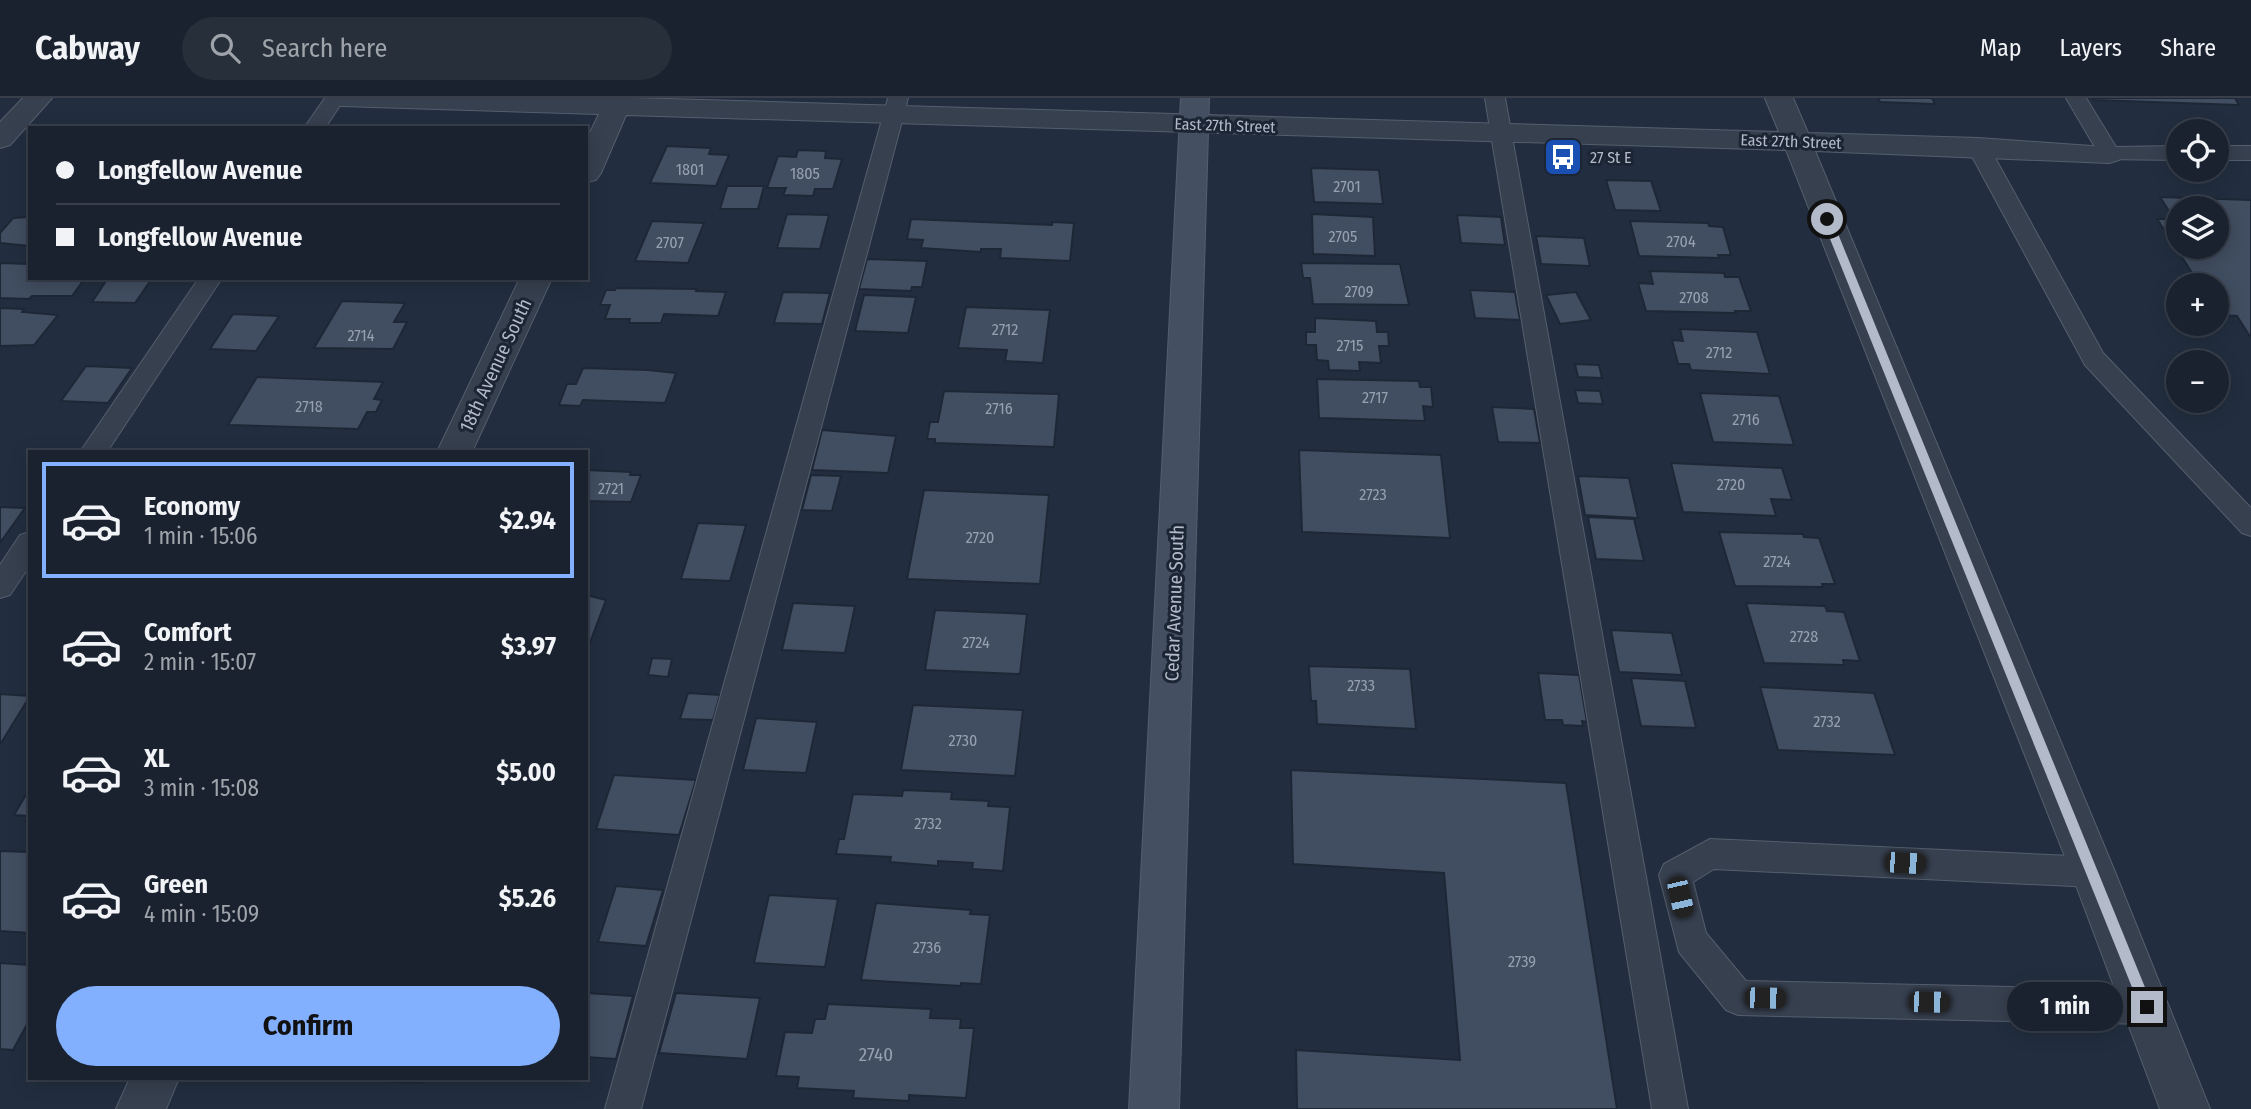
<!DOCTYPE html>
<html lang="en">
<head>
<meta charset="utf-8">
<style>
  :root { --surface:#1a222f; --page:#272f3b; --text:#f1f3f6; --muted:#9fa4aa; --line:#383f4b; --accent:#83b0fe }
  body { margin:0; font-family:"Fira Sans Condensed",sans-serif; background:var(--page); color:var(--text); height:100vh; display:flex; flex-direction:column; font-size:26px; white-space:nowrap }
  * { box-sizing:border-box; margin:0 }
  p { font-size:23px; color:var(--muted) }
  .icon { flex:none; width:38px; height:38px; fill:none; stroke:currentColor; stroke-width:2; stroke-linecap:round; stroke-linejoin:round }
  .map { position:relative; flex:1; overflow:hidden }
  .drawer { position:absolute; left:28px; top:352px; width:560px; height:630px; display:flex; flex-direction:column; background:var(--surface); border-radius:0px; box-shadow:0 4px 18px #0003,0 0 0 2px var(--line) }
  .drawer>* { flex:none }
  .guide { position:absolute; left:28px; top:28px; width:560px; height:154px; border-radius:0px; box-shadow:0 4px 18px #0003,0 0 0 2px var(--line); display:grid; align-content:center; height:154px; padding:0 28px; background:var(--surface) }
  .controls { position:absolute; left:2166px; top:21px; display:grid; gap:14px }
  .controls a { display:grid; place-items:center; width:63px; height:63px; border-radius:50%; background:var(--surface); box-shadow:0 4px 18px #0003,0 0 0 2px var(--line); font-size:35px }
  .end { position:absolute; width:32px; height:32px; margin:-16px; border:9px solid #b3bbca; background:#111; box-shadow:0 0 0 4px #111 }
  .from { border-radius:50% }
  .bubble { position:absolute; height:49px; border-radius:24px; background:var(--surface); box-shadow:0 4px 18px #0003,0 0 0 2px var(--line); font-size:23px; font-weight:700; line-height:49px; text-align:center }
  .car { position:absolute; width:21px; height:42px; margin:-21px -10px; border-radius:9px; box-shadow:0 0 5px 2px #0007; background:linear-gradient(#222 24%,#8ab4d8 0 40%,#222 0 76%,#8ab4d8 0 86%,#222 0) }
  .guide b { display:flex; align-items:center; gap:24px; height:66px; font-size:26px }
  .guide b+b { border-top:2px solid var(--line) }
  .guide i { width:18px; height:18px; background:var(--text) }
  ul { padding:12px 0 0; list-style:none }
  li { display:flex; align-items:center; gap:21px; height:116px; margin:0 14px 10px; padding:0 14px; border:4px solid transparent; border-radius:0px }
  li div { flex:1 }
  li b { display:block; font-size:26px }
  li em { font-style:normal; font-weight:700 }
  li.selected { border-color:var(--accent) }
  li>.icon { width:63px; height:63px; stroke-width:1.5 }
  .primary-button { display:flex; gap:14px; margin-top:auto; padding:14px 28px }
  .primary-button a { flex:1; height:80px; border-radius:42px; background:var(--accent); color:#111; font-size:28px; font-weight:700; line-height:80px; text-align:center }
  header { display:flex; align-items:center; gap:42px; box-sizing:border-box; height:98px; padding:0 35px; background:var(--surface); border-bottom:2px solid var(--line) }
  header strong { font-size:33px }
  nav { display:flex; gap:38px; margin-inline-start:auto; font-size:24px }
  .search { width:490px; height:63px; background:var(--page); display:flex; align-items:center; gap:18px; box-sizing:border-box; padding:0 24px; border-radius:38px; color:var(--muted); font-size:26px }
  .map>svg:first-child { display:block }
  .building { fill:#414e61; stroke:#1e2736; stroke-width:2; fill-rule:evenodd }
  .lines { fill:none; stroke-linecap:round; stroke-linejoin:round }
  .lane-casing { stroke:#555e6d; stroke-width:2 }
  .street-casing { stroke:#555e6d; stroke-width:2 }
  .secondary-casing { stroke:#555e6d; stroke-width:2 }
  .lane { fill:#37404f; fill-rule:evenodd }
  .street { fill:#37404f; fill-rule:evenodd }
  .secondary { fill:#444f62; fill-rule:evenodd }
  .route { fill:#b3bbca }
  .labels { text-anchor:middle; stroke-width:6; stroke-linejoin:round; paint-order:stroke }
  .far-street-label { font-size:16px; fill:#b3bbca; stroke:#1c2534 }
  .far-poi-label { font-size:16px; fill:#b3bbca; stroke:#1c2534; text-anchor:start }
  .number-label { font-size:16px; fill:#96a0b0 }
  .street-label { font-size:19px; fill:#b3bbca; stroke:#1c2534 }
  .near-number-label { font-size:19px; fill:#96a0b0 }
</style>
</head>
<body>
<header>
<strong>Cabway</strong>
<div class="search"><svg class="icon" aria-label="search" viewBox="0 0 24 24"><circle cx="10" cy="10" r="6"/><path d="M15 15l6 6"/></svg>Search here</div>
<nav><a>Map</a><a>Layers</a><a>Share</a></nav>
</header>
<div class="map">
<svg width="2251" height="1011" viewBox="0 0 2251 1011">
  <rect width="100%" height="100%" fill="#222e3f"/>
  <path class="building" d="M1878,0H1932L1935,6L1880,4Z
    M2093,0H2235L2239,7L2094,2Z
    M667,48L711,50L709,56L729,57L716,88L650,85Z
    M798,52L826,53L825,60L842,61L833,91H815L813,98L783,97L786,90H767L778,58L796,59Z
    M1311,70L1379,72L1383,106L1314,104Z
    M1606,82L1651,83L1661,113L1615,112Z
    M727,88H764L758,111H720Z
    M2160,99L2251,102V240L2237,218L2219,217L2217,187H2200L2157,121H2174ZM2179,110H2217V149H2179Z
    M787,116L829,117L820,151L777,150Z
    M1312,116L1373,119L1375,158L1313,156Z
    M1457,117L1501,119L1505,147L1461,145Z
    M30,119V148L0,145V135L13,120Z
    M911,121L1052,127V124L1074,125L1070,163L1000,160L1001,151H981V154L921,150L923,142L907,141Z
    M652,123L704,125L688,165L635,163Z
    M1630,123L1708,125L1709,128L1723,129L1731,157H1718L1719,160L1639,158Z
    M1536,138L1584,140L1590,168L1541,166Z
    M867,161L927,163L922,189H912L911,193L859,191Z
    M0,165L30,166V180H85L72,198H32L29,201L0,200Z
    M1301,165L1400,166L1409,207L1313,206L1310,180H1303Z
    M1650,173L1724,175L1725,179H1739L1751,213H1735L1736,215L1646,213L1638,185L1653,186Z
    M108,180L151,182L135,205L92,204Z
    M616,190L697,191L696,193L726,194L718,218L664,216L661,225H629L630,221H605L610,207H600L606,192H615Z
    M1470,192L1515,194L1520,222L1475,220Z
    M783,194L830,195L822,226L774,225Z
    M1576,194L1591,222L1560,226L1546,197Z
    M864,197L916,199L908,235L855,233Z
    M342,203L405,205L394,224H407L393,251L314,250Z
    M966,209L1050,212L1043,265L1005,263L1007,252L958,250Z
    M0,210L24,211L22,214L58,217L34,247L0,248Z
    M233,216L279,218L256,253L210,251Z
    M1315,220L1376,223L1377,234H1388L1389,248H1379L1381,265L1359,264L1360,273L1329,272L1328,263L1317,262L1316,247H1306V234H1315Z
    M1680,231L1757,234L1770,276L1691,272L1689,266H1678L1672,242L1683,243Z
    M1575,266L1599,267L1602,280L1578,279Z
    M86,268L132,270L108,305L61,303Z
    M583,270L648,272L676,275L665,305L583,302L580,308L559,307L567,286H576Z
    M257,279L383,284L374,301L382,302L376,314H367L358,331L228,327Z
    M1317,281L1419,283L1420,289H1431L1433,309L1423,308L1425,323L1319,320Z
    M1575,292L1600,293L1603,306L1578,305Z
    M944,293L1059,296L1054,349L935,345V341H927L930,324H938Z
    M1700,295L1779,298L1794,347L1713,344Z
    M1492,309L1534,311L1540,345L1498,344Z
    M822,332L896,338L888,375L812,372Z
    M1299,352L1441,357L1450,440L1302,434Z
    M1671,365L1782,370L1792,402L1771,401L1776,418L1683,414Z
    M586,372L631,374L630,377H641L631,404L586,403Z
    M811,377L841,378L832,413L802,412Z
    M1578,378L1629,380L1638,420L1585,417Z
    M924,392L1049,397L1040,486L907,481Z
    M0,409L25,410L0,445Z
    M1588,419L1634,421L1644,463L1596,461Z
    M698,425L746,427L730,483L681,481Z
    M1719,434L1803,436L1804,439L1819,440L1835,486H1822L1823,489L1735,488Z
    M586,497L606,502L586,555Z
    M793,505L855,508L845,555L782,552Z
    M1746,505L1825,508L1827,513L1844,514L1860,563L1843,562L1844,567L1764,565Z
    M935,512L1027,516L1020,576L925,572Z
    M1611,532L1672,535L1682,577L1619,574Z
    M652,560L672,561L668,579L648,577Z
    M1309,568L1410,571L1416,631L1317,626L1316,603H1311Z
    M1538,575L1579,577L1587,624L1582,623L1583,628L1563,627L1562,622H1545Z
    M1631,580L1685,583L1696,630L1641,628Z
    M1760,589L1874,595L1895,657L1778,652Z
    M688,595L720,597L713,622L680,621Z
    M0,596L30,598L1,645H0Z
    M913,607L1023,612L1015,678L901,672Z
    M756,620L817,624L806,675L743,672Z
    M1291,672L1566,685L1617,1011H1297L1296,952L1460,962L1444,775L1293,766Z
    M614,677L696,682L679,737L596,731Z
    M30,690V723H26L28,718L14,717Z
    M903,692L952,694L951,701L989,703L988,708L1010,709L1003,773L972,771L973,765L938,763V768L890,764L891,759L836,756L839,741H844L853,696L902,698Z
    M0,753L30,754V835L0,833Z
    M616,788L663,792L646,848L598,844Z
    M769,797L838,801L825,869L754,865Z
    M876,805L971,812L970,816L990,817L981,886L961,885V888L861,882Z
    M0,865L30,867V921L13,952L0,951Z
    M586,895L633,898L616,961L586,959Z
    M676,895L760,900L747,961L659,955Z
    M828,906L931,911L930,920L961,921L960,930H974L966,1000L909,997V1003L853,1000L854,993L797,990L799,979L776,978L785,934L812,935L815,921H825Z
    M312,980H424L422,985Z"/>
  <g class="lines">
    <defs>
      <path id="lane" d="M325,0H345L325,30H304Z
        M888,0H908L641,1011H605Z
        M1485,0H1505L1688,1011H1652Z
        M2066,0H2086L2116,49L2179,48V62L2102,61Z
        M1978,42L1985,44L1989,49L2103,255L2251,410V438L2242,435L2085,267L1967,49L1971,44Z
        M2217,48H2251V62H2217Z
        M199,180H222L107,354H80Z
        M30,434V467L10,497L0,500V467L20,437Z
        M1710,741L2093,759L2104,763L2109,774L2104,785L2093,789L1714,771L1693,784L1706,835L1746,883L2147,892L2159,897L2164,909L2159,921L2147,926L1738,917L1726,912L1679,854L1659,777L1664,766Z"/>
      <path id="street" d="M23,0H52L10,47L0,50V24Z
        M327,0H634L1779,34L1765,0H1793L1808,35L1978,40L2119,50L2124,56L2119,62L2109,65L1815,53L2115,774L2210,1011H2160L2071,774L1786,52L626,17L601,75L596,82L586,84V43L599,16L341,8L331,6Z
        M520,180H552L472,354H437Z
        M130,980H179L166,1011H116Z"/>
      <path id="secondary" d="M1181,0H1209L1179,1011H1129Z"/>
    </defs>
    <use href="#lane" class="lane-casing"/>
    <use href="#street" class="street-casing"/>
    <use href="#secondary" class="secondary-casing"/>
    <use href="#lane" class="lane"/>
    <use href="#street" class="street"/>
    <use href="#secondary" class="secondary"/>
  </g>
  <path class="route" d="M1827,118L1832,121L2153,909L2147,916L2140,909L1822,121Z"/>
  <defs>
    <symbol id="bus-square" viewBox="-11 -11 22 22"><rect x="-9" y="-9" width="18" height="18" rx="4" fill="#1a4fb4" stroke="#1c2534"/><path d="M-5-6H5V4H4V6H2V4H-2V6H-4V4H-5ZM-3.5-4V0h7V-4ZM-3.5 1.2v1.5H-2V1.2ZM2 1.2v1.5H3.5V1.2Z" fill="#fff"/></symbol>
  </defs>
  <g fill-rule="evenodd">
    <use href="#bus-square" x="1541" y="37" width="44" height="44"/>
  </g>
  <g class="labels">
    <g class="far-street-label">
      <text transform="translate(1225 27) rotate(2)" y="6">East 27th Street</text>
      <text transform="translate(1791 43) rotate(2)" y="6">East 27th Street</text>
    </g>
    <g class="far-poi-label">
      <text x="1590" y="65">27 St E</text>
    </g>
    <g class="number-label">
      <text x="690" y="77">1801</text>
      <text x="805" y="81">1805</text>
      <text x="1347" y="94">2701</text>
      <text x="1343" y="144">2705</text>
      <text x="1681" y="149">2704</text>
      <text x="670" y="150">2707</text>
      <text x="1359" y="199">2709</text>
      <text x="1694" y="205">2708</text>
      <text x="1005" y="237">2712</text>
      <text x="361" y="243">2714</text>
      <text x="1350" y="253">2715</text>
      <text x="1719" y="260">2712</text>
      <text x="1375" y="305">2717</text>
      <text x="309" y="314">2718</text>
      <text x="999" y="316">2716</text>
      <text x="1746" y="327">2716</text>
      <text x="1731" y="392">2720</text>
      <text x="611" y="396">2721</text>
      <text x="1373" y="402">2723</text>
      <text x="980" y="445">2720</text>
      <text x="1777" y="469">2724</text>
      <text x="1804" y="544">2728</text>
      <text x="976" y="550">2724</text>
      <text x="1361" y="593">2733</text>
      <text x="1827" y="629">2732</text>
      <text x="963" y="648">2730</text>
      <text x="928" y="731">2732</text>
      <text x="927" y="855">2736</text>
      <text x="1522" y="869">2739</text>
    </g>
    <g class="street-label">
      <text transform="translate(495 267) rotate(-65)" y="7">18th Avenue South</text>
      <text transform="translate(1174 505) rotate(-88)" y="7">Cedar Avenue South</text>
    </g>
    <g class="near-number-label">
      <text x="876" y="963">2740</text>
    </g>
  </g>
</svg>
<div class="controls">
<a><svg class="icon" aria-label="locate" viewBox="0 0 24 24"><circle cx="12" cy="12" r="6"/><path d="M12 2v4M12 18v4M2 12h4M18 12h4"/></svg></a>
<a><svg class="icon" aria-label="layers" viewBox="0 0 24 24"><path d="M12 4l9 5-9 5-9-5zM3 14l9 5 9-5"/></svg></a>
<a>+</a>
<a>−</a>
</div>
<i class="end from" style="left:1827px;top:121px"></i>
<i class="end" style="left:2147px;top:909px"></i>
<div class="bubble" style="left:2007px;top:884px;width:116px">1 min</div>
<i class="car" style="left:1905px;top:765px;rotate:93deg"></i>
<i class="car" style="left:1680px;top:799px;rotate:167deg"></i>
<i class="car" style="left:1765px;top:900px;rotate:91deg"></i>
<i class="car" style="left:1929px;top:904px;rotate:91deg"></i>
<div class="guide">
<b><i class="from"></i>Longfellow Avenue</b>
<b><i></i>Longfellow Avenue</b>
</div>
<section class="drawer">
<ul>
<li class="selected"><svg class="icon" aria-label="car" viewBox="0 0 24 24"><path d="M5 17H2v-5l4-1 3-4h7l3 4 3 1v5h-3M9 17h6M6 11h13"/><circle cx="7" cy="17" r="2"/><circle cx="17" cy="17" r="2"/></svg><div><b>Economy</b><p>1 min · 15:06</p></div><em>$2.94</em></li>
<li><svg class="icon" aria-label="car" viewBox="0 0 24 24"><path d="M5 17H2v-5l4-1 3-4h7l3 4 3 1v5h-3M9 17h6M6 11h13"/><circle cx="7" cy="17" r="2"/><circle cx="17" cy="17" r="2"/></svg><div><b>Comfort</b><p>2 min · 15:07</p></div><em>$3.97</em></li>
<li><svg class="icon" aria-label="car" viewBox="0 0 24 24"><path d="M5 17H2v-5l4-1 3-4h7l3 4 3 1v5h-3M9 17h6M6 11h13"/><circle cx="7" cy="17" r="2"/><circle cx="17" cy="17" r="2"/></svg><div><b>XL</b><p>3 min · 15:08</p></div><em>$5.00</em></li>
<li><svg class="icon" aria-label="car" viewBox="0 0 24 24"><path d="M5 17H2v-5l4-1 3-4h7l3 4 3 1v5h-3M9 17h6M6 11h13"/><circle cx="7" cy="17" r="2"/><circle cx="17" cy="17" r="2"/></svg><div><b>Green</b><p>4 min · 15:09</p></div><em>$5.26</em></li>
</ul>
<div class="primary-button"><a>Confirm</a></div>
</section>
</div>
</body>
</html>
